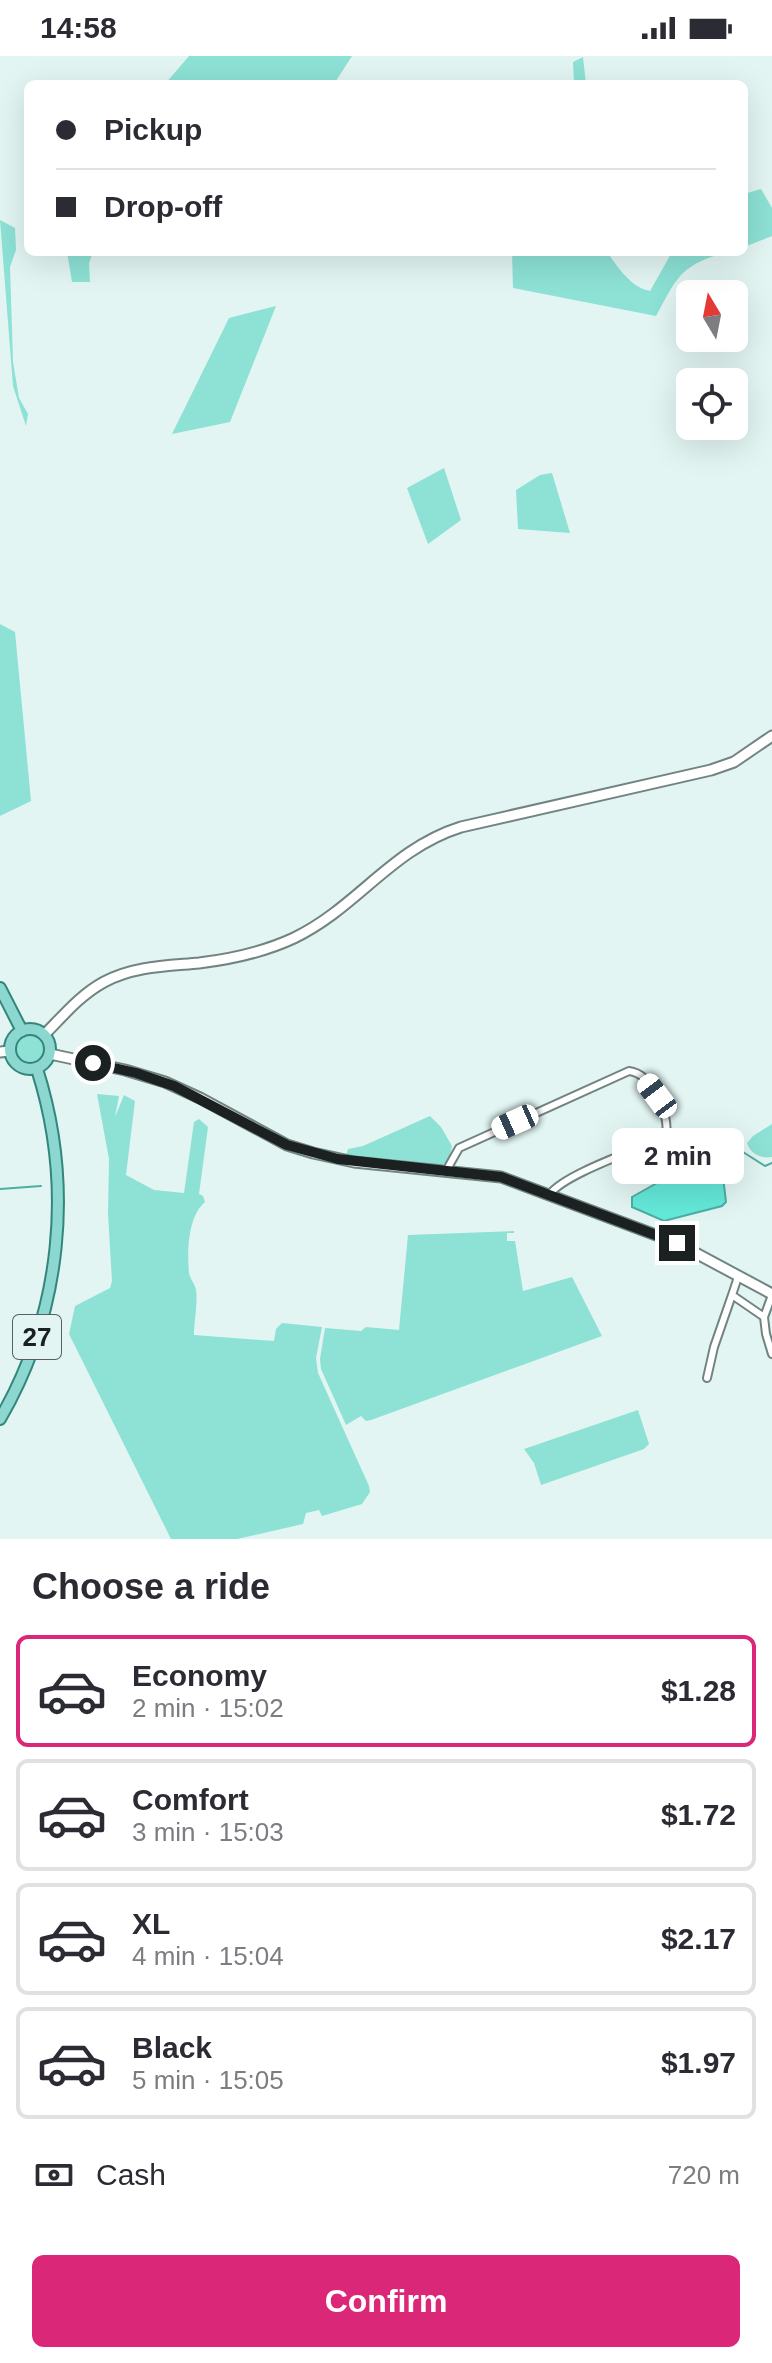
<!DOCTYPE html>
<html lang="en">
<head>
<meta charset="utf-8">
<style>
  :root { --surface:#fff; --page:#f7f7f7; --text:#2b2b33; --muted:#7c7c81; --line:#e1e1e2; --accent:#db2777 }
  body { margin:0; font-family:Helvetica,sans-serif; background:var(--page); color:var(--text); height:100vh; display:flex; flex-direction:column; font-size:30px; white-space:nowrap }
  * { box-sizing:border-box; margin:0 }
  p { font-size:26px; color:var(--muted) }
  .icon { flex:none; width:44px; height:44px; fill:none; stroke:currentColor; stroke-width:2; stroke-linecap:round; stroke-linejoin:round }
  .map { position:relative; height:1483px; overflow:hidden }
  .side { display:flex; flex-direction:column; background:var(--surface); flex:1 }
  .side>* { flex:none }
  .guide { position:absolute; left:24px; top:24px; width:724px; height:176px; border-radius:12px; box-shadow:0 8px 32px #0002; display:grid; align-content:center; height:176px; padding:0 32px; background:var(--surface) }
  .needle { width:52px; rotate:350deg }
  .buttons { position:absolute; left:676px; top:224px; display:grid; gap:16px }
  .buttons a { display:grid; place-items:center; width:72px; height:72px; border-radius:12px; background:var(--surface); box-shadow:0 8px 32px #0002; font-size:40px }
  .end { position:absolute; width:36px; height:36px; margin:-18px; border:10px solid #1a2120; background:#fff; box-shadow:0 0 0 4px #fff }
  .from { border-radius:50% }
  .bubble { position:absolute; height:56px; border-radius:12px; background:var(--surface); box-shadow:0 8px 32px #0002; font-size:26px; font-weight:700; line-height:56px; text-align:center }
  .car { position:absolute; width:24px; height:48px; margin:-24px -12px; border-radius:10px; box-shadow:0 0 6px 2px #0007; background:linear-gradient(#fff 24%,#345 0 40%,#fff 0 76%,#345 0 86%,#fff 0) }
  .guide b { display:flex; align-items:center; gap:28px; height:76px; font-size:30px }
  .guide b+b { border-top:2px solid var(--line) }
  .guide i { width:20px; height:20px; background:var(--text) }
  ul { padding:0; list-style:none }
  li { display:flex; align-items:center; gap:24px; height:112px; margin:0 16px 12px; padding:0 16px; border:4px solid var(--line); border-radius:12px }
  li div { flex:1 }
  li b { display:block; font-size:30px }
  li em { font-style:normal; font-weight:700 }
  li.active { border-color:var(--accent) }
  li>.icon { width:72px; height:72px; stroke-width:1.5 }
  h2 { padding:0 32px; font-size:36px; line-height:96px }
  .pay { display:flex; align-items:center; gap:20px; height:88px; padding:0 32px; font-size:30px }
  .pay p { margin-inline-start:auto }
  .button { display:flex; gap:16px; margin-top:auto; padding:16px 32px }
  .button a { flex:1; height:92px; border-radius:12px; background:var(--accent); color:#fff; font-size:32px; font-weight:700; line-height:92px; text-align:center }
  .status { display:flex; justify-content:space-between; align-items:center; height:56px; padding:0 40px; background:var(--surface); direction:ltr }
  .status svg { height:22px; fill:currentColor }
  .map>svg:first-child { display:block }
  .green { fill:#8de1d5 }
  .water { fill:#64e9d9; stroke:#4eada2; stroke-width:2 }
  .lines { fill:none; stroke-linecap:round; stroke-linejoin:round }
  .stream { stroke:#4eada2; stroke-width:2 }
  .street-casing { stroke:#728481; stroke-width:10 }
  .secondary-casing { stroke:#728481; stroke-width:13 }
  .primary-casing { stroke:#33867d; stroke-width:14 }
  .street { stroke:#fff; stroke-width:6 }
  .secondary { stroke:#fff; stroke-width:9 }
  .primary { stroke:#8cd7cf; stroke-width:10 }
  .route { stroke:#1a2120; stroke-width:10 }
  .labels { text-anchor:middle; stroke-width:6; stroke-linejoin:round; paint-order:stroke }
  .shield { fill:#e2f5f2; stroke:#56615f; stroke-width:2 }
  .shield-label { font-size:26px; font-weight:bold; fill:#1a2120 }
</style>
</head>
<body>
<div class="status"><b>14:58</b><svg viewBox="0 0 49 12"><path d="M0 12V9h3v3zM5 12V6h3v6zM10 12V3h3v9zM15 12V0h3v12zM26 1h20v11H26zM47 4h2v5h-2z"/></svg></div>
<div class="map">
<svg width="772" height="1483" viewBox="0 0 772 1483">
  <rect width="100%" height="100%" fill="#e2f5f2"/>
  <path class="green" d="M189,0H352L334,28H165Z
    M583,1L586,28H574L573,6Z
    M761,133L772,152V180L744,191V138Z
    M0,164L15,172L16,194L10,211L13,306L19,342L28,358L26,370L13,330Z
    M67,196H93L89,207L90,226H72Z
    M512,196H607C618,211 630,231 650,235L672,196H726C680,210 678,220 656,260L513,232Z
    M276,250L230,366L172,378L229,262Z
    M444,412L461,464L428,488L407,432Z
    M552,417L570,477L518,473L516,434L540,419Z
    M0,568L15,576L31,745L0,760Z
    M14 993a16 16 0 1 1 32 0a16 16 0 1 1-32 0Z
    M97,1038L119,1040L115,1061L124,1039L135,1045L126,1119L154,1134L184,1137L194,1066L199,1063L208,1071L199,1138L203,1140L205,1146C188,1160 187,1195 189,1217C190,1223 195,1228 196,1234C198,1247 194,1265 194,1279L274,1285L276,1273L282,1267L322,1271L316,1302L318,1317L369,1430L370,1436L362,1448L322,1460L319,1454L306,1457L303,1468L237,1483H171L69,1278L75,1250L110,1232L112,1225L108,1158L109,1103Z
    M430,1060L441,1071L452,1090C450,1100 449,1107 439,1110L345,1102L348,1093L363,1090Z
    M772,1068V1101C762,1103 750,1098 747,1087L753,1080Z
    M514,1175V1177H507V1185H515L523,1235L572,1221L602,1280L371,1364L366,1365L361,1360L346,1369L321,1313L320,1303L325,1272L361,1275L366,1271L399,1274L408,1179Z
    M638,1354L649,1388L644,1393L541,1429L534,1407L524,1393Z"/>
  <path class="water" d="M707,1092L723,1121L726,1146L722,1150L664,1165L632,1151V1141L673,1118Z"/>
  <g class="lines">
    <path class="stream" d="M710,1096L732,1089L765,1110L772,1107
      M0,1133L41,1130"/>
    <defs>
      <path id="street" d="M446,1115L459,1092L629,1015C653,1018 670,1059 666,1080C638,1094 566,1117 550,1138
        M738,1221L732,1239L764,1261L766,1278L772,1298
        M764,1261L772,1239
        M707,1322L714,1291L732,1239"/>
      <path id="secondary" d="M44,979C63,960 80,939 104,926C134,910 167,910 199,907C232,903 264,896 294,882C358,851 391,793 461,771L711,714L734,706L772,680
        M0,996L10,995
        M50,998L125,1014L165,1026L200,1042L287,1089L313,1097L354,1106L501,1121L677,1187L772,1238"/>
      <path id="primary" d="M0,932L22,975
        M10 993a20 20 0 1 1 40 0a20 20 0 1 1-40 0Z
        M0,1363C62,1256 74,1129 37,1013"/>
    </defs>
    <use href="#street" class="street-casing"/>
    <use href="#secondary" class="secondary-casing"/>
    <use href="#primary" class="primary-casing"/>
    <use href="#street" class="street"/>
    <use href="#secondary" class="secondary"/>
    <use href="#primary" class="primary"/>
  </g>
  <g class="lines">
    <path class="route" d="M93,1007L136,1017L174,1030L287,1089L338,1103L501,1121L677,1187"/>
  </g>
  <g class="labels">
    <rect class="shield" x="13" y="1259" width="48" height="44" rx="6"/>
    <g class="shield-label">
      <text x="37" y="1290">27</text>
    </g>
  </g>
</svg>
<div class="buttons">
<a><svg class="needle" viewBox="-14 -14 28 28"><path d="M0-13l5 13h-10z" fill="#e53935"/><path d="M0 13l5-13h-10z" fill="#7c7c81"/></svg></a>
<a><svg class="icon" aria-label="locate" viewBox="0 0 24 24"><circle cx="12" cy="12" r="6"/><path d="M12 2v4M12 18v4M2 12h4M18 12h4"/></svg></a>
</div>
<i class="end from" style="left:93px;top:1007px"></i>
<i class="end" style="left:677px;top:1187px"></i>
<div class="bubble" style="left:612px;top:1072px;width:132px">2 min</div>
<i class="car" style="left:657px;top:1040px;rotate:323deg"></i>
<i class="car" style="left:515px;top:1066px;rotate:246deg"></i>
<div class="guide">
<b><i class="from"></i>Pickup</b>
<b><i></i>Drop-off</b>
</div>
</div>
<section class="side">
<h2>Choose a ride</h2>
<ul>
<li class="active"><svg class="icon" aria-label="car" viewBox="0 0 24 24"><path d="M5 17H2v-5l4-1 3-4h7l3 4 3 1v5h-3M9 17h6M6 11h13"/><circle cx="7" cy="17" r="2"/><circle cx="17" cy="17" r="2"/></svg><div><b>Economy</b><p>2 min · 15:02</p></div><em>$1.28</em></li>
<li><svg class="icon" aria-label="car" viewBox="0 0 24 24"><path d="M5 17H2v-5l4-1 3-4h7l3 4 3 1v5h-3M9 17h6M6 11h13"/><circle cx="7" cy="17" r="2"/><circle cx="17" cy="17" r="2"/></svg><div><b>Comfort</b><p>3 min · 15:03</p></div><em>$1.72</em></li>
<li><svg class="icon" aria-label="car" viewBox="0 0 24 24"><path d="M5 17H2v-5l4-1 3-4h7l3 4 3 1v5h-3M9 17h6M6 11h13"/><circle cx="7" cy="17" r="2"/><circle cx="17" cy="17" r="2"/></svg><div><b>XL</b><p>4 min · 15:04</p></div><em>$2.17</em></li>
<li><svg class="icon" aria-label="car" viewBox="0 0 24 24"><path d="M5 17H2v-5l4-1 3-4h7l3 4 3 1v5h-3M9 17h6M6 11h13"/><circle cx="7" cy="17" r="2"/><circle cx="17" cy="17" r="2"/></svg><div><b>Black</b><p>5 min · 15:05</p></div><em>$1.97</em></li>
</ul>
<div class="pay"><svg class="icon" aria-label="cash" viewBox="0 0 24 24"><path d="M3 7h18v10H3z"/><circle cx="12" cy="12" r="2"/></svg>Cash<p>720 m</p></div>
<div class="button"><a>Confirm</a></div>
</section>
</body>
</html>
